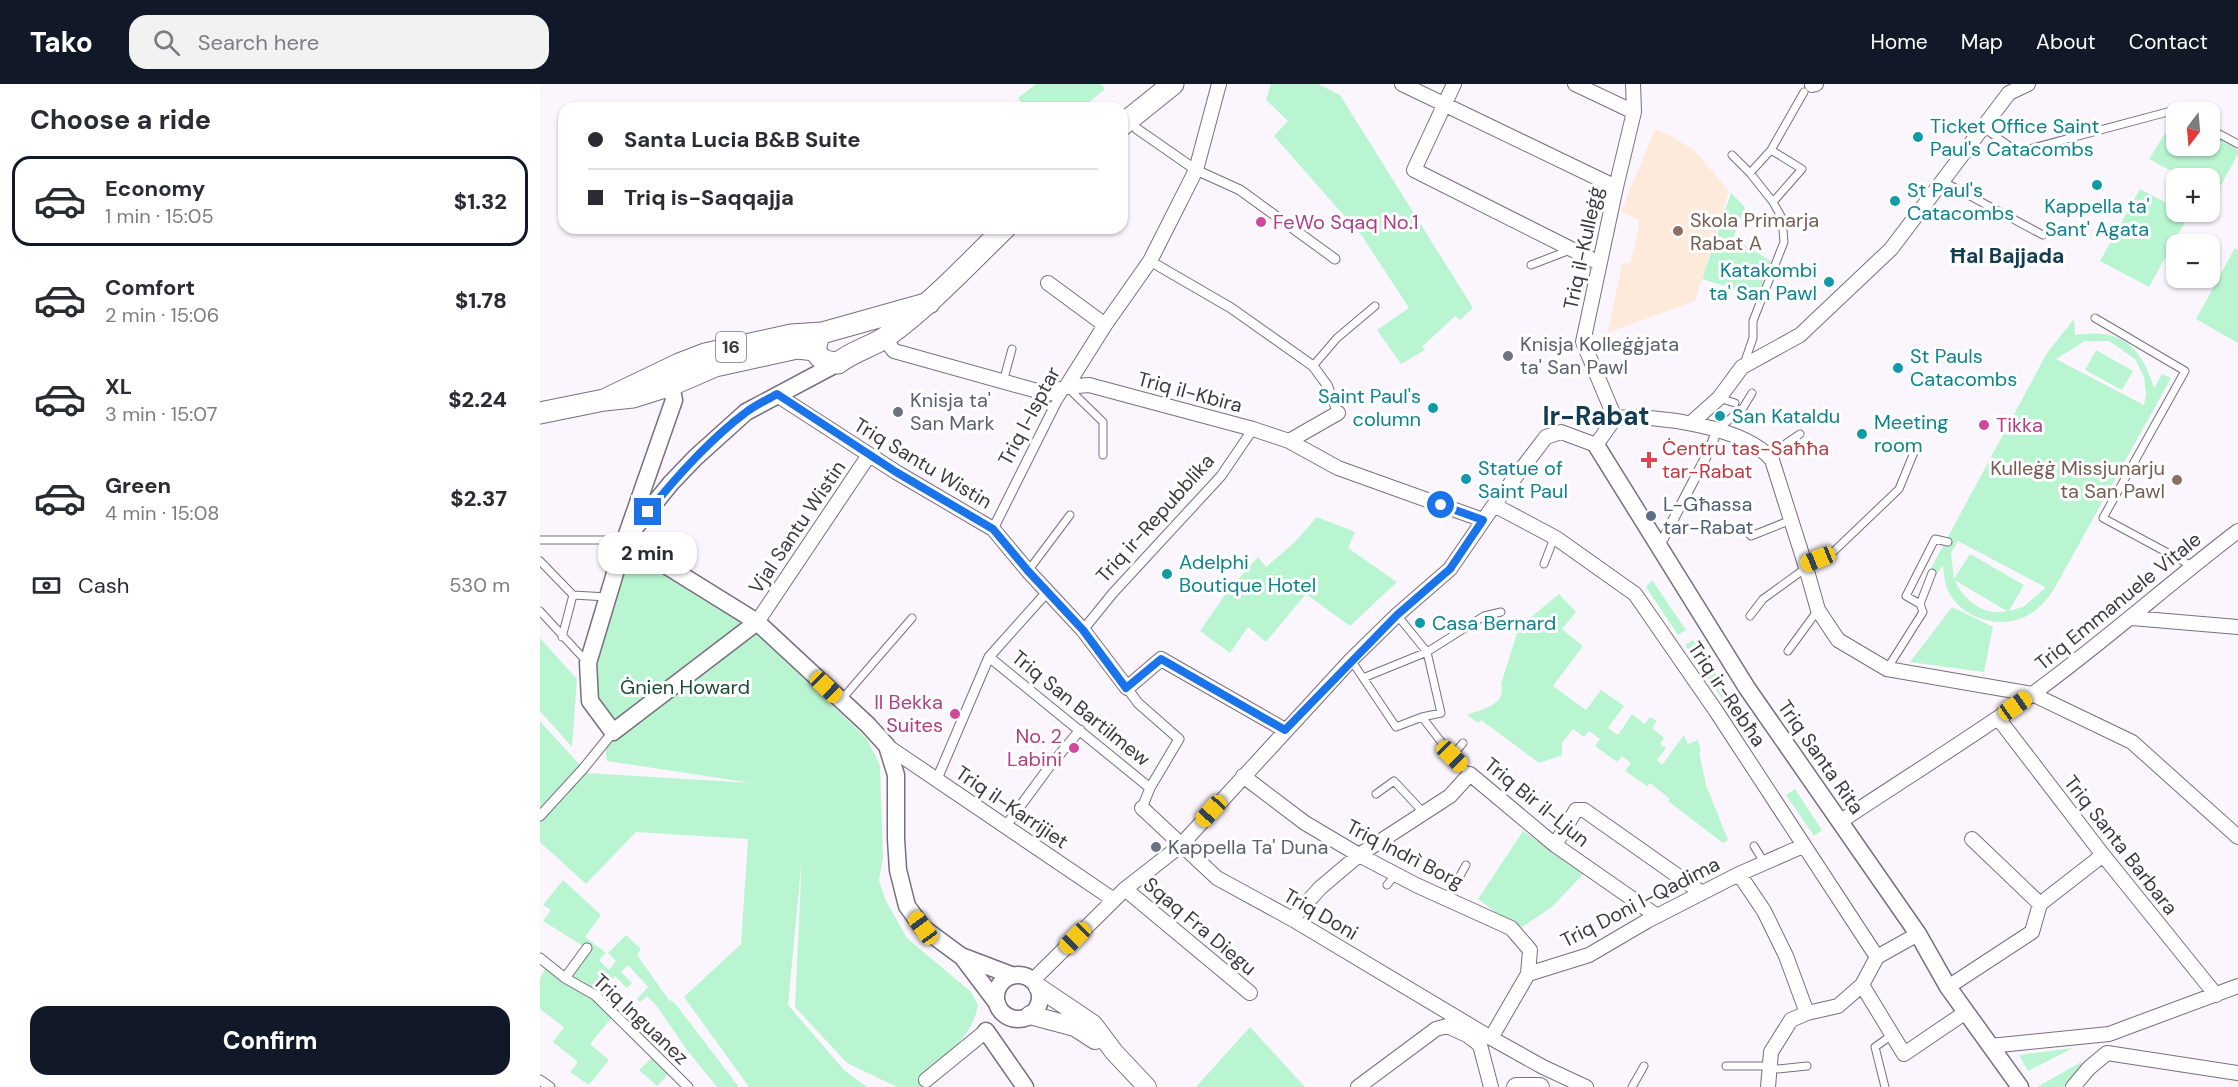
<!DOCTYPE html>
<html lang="en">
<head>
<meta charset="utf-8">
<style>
  :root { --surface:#fff; --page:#f2f2f3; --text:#2b2b33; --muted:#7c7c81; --line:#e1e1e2; --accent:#111827 }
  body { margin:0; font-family:"DM Sans",sans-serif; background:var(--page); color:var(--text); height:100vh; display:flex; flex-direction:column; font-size:22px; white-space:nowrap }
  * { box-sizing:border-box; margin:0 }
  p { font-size:20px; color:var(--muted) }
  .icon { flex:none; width:33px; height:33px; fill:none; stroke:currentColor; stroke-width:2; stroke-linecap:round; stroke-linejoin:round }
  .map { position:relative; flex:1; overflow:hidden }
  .drawer { display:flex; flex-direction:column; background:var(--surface); width:540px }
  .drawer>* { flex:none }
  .hud { position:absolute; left:18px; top:18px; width:570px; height:132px; border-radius:18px; box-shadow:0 2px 4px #0004; display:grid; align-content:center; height:132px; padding:0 30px; background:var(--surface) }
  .needle { width:39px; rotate:196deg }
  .tools { position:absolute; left:1626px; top:18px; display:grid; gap:12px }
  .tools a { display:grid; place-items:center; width:54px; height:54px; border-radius:12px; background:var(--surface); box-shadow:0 2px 4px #0004; font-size:30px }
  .end { position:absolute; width:27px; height:27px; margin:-14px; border:8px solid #1a73e8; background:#fff; box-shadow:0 0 0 3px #fff }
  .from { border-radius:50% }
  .bubble { position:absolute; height:42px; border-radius:18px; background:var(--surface); box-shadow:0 2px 4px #0004; font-size:20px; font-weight:800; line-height:42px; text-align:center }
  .car { position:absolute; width:18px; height:36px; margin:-18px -9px; border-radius:8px; box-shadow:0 0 4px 2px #0007; background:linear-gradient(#f5c518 24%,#345 0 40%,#f5c518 0 76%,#345 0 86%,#f5c518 0) }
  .hud b { display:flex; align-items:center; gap:21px; height:57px; font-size:22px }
  .hud b+b { border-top:2px solid var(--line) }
  .hud i { width:15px; height:15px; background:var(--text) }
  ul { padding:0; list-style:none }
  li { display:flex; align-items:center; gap:18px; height:90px; margin:0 12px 9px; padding:0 18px; border:3px solid transparent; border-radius:18px }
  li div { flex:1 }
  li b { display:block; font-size:22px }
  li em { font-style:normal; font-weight:800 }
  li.active { border-color:var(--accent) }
  li>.icon { width:54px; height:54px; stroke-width:1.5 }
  h2 { padding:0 30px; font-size:27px; line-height:72px }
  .pay { display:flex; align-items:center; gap:15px; height:66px; padding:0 30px; font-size:22px }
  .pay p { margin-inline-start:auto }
  .action { display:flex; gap:12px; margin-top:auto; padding:12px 30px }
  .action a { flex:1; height:69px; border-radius:18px; background:var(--accent); color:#fff; font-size:24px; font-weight:800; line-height:69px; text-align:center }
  header { display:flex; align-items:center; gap:36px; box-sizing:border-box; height:84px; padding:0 30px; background:var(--accent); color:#fff }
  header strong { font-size:28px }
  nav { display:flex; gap:33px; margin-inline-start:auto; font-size:21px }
  .search { width:420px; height:54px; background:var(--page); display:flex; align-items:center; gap:15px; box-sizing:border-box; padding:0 21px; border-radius:18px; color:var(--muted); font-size:22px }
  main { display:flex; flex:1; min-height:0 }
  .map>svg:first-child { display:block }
  .education { fill:#feeadb }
  .green { fill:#b9f5d1; fill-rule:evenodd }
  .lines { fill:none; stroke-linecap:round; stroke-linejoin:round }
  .service-casing { stroke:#7a6e7f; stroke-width:9 }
  .pedestrian-casing { stroke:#7a6e7f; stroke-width:11 }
  .minor-casing { stroke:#7a6e7f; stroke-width:16 }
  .tertiary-casing { stroke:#7a6e7f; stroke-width:19 }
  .secondary-casing { stroke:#7a6e7f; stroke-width:20 }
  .primary-casing { stroke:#7a6e7f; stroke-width:23 }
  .service { stroke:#fff; stroke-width:7 }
  .pedestrian { stroke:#fff; stroke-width:9 }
  .minor { stroke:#fff; stroke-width:14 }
  .tertiary { stroke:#fff; stroke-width:16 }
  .secondary { stroke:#fff; stroke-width:18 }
  .primary { stroke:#fff; stroke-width:21 }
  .route { stroke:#1a73e8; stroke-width:8 }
  .culture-dot { fill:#0f9aa8; stroke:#fff; stroke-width:2 }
  .hotel-dot { fill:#d1479c; stroke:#fff; stroke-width:2 }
  .education-dot { fill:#8d6e63; stroke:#fff; stroke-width:2 }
  .worship-dot { fill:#6b7280; stroke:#fff; stroke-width:2 }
  .health-dot { fill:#e0444e; stroke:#fff; stroke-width:2 }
  .service-dot { fill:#5c6f8a; stroke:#fff; stroke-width:2 }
  .labels { text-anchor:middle; stroke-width:6; stroke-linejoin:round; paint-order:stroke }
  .shield { fill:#fff; stroke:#78747a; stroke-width:1.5 }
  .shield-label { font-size:18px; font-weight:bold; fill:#3e3941 }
  .culture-label { font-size:20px; fill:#0d838f; stroke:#fff; text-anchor:start }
  .education-label { font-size:20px; fill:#785e54; stroke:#fff; text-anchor:start }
  .hotel-label { font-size:20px; fill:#b23c85; stroke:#fff; text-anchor:start }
  .street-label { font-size:20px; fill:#3e3941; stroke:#fff }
  .worship-label { font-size:20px; fill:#5b616d; stroke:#fff; text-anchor:start }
  .health-label { font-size:20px; fill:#be3a42; stroke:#fff; text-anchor:start }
  .service-label { font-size:20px; fill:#4e5e75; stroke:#fff; text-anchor:start }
  .park-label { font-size:20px; fill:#1a4d34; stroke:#fff }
  .neighbourhood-label { font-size:21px; font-weight:bold; fill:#133c52; stroke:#fff }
  .district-label { font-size:26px; font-weight:bold; fill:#133c52; stroke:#fff }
</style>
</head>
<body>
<header>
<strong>Tako</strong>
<div class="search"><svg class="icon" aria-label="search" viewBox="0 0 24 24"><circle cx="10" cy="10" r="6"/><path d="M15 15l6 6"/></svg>Search here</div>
<nav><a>Home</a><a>Map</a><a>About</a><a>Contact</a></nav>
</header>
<main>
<section class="drawer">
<h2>Choose a ride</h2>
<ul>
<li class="active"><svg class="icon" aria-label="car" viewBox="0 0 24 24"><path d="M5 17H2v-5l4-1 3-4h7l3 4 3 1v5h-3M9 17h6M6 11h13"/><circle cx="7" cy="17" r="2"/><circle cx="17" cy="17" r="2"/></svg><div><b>Economy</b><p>1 min · 15:05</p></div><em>$1.32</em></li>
<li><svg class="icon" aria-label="car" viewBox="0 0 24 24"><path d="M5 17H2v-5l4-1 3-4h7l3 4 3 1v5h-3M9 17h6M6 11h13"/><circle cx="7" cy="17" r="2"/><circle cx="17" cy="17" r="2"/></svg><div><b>Comfort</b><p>2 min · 15:06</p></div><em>$1.78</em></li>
<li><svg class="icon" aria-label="car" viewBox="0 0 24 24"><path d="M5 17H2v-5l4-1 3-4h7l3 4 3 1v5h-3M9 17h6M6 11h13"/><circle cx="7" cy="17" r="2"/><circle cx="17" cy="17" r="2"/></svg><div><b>XL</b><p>3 min · 15:07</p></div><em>$2.24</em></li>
<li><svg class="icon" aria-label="car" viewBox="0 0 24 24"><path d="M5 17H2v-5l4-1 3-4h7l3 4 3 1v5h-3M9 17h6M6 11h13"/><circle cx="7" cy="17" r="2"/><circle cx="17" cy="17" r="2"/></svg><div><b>Green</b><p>4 min · 15:08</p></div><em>$2.37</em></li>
</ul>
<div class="pay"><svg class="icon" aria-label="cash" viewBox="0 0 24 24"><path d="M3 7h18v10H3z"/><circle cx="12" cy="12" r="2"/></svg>Cash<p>530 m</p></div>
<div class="action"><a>Confirm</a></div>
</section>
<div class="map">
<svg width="1698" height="1003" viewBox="0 0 1698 1003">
  <rect width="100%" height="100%" fill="#fbf6fd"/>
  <path class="education" d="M1115,45L1131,52L1154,66L1189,107L1155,217L1067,249L1083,178L1090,180L1099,143L1098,135L1081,128Z"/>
  <path class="green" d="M496,0H561L565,5L542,24H486L478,14Z
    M731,0H778L800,11L933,224L920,236L915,232L882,263L885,266L861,280L837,246L869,224L822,152L734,52L748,37L726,16Z
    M1636,35V62H1670V50L1698,66V70L1675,112L1670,109V94H1644L1609,75L1633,37Z
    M1600,105L1636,124V128H1642L1649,131L1609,203L1560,177Z
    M1191,109L1205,123L1193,154L1231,177L1215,217L1204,213L1205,208L1162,195Z
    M1695,164L1698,166V259L1656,235Z
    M1534,235L1535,251C1580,244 1601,261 1614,304L1622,290L1631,294L1513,507C1505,518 1495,529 1482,534C1454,545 1418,532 1407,504C1404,497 1404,488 1403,481L1396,491L1389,488L1507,269ZM1545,257H1569L1595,275L1604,293L1606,310L1604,321L1516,275ZM1418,457L1505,503V504L1483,523L1469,527L1484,501L1430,470L1414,495L1411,469ZM1415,497H1416L1467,527C1446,533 1424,517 1415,497Z
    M1556,266L1593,287L1582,306L1545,286Z
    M777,433L815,448L808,464L857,498L810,542L766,510L726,558L708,543L690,569L660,547L689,505L718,473L726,483L756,457Z
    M87,462L217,549L327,655L340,681L343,774L339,796L345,815L367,854L431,908L438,921C433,952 405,972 384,993L388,1000L387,1003H357L307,979L255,923L262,773L248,921L304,986L327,1003H209L144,913L201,860L208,755L96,748L46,800L0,758V637L47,689L212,699L67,677L53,582Z
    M1112,496L1146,546L1138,551L1106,503Z
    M1019,510L1036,528L1022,545L1043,562L1013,602L1046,626L1061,606L1084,622L1068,644L1078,651L1092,630L1105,640L1110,633L1117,637L1112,644L1124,654L1120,660L1126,664L1117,676L1122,681L1144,651L1148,660L1158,656L1161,667L1159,668L1166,701L1188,756L1183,759L1128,717L1130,715L1110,699L1107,702L1085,687L1091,679L1082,672L1077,678L1055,662L1060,655L1049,647L1044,653L1033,645L1022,659V671L999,679L941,636L938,639L927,631C942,625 967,621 961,600L979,543Z
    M1412,523L1453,543L1444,588L1370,578Z
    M0,554L37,595L32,663L0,627Z
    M1153,556L1190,611L1183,616L1145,561Z
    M1197,621L1222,658L1214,663L1189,626Z
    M1255,705L1282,746L1274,752L1246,711Z
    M983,747L1044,789L1012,823L982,843L958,830L938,815Z
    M23,796L61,831L45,853L66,869L59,876L69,886L76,877L68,869L86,851L101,865L97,871L129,916L134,918L199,1003H177L147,966L116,921L107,912L100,918L97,915L108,903L88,881L81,888L92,899L87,904L75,892L59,909L31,893L43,862L3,837L11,826L3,821Z
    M5,885L55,916L73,932L50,960L69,976L49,1001L30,988L38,978L13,958L24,943L0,925V895Z
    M710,943L765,1003H656Z
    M1533,964L1488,987L1479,971Z
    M114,972L130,988L117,1002L99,986Z
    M1541,978L1543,982L1525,1003H1497Z"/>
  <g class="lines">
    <defs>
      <path id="service" d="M1442,43L1478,68L1635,26L1639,28
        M1670,45L1698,60
        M1231,66L1262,85L1233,118
        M1192,71L1210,89L1233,118L1242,134L1244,158L1213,237V254L1204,280
        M1210,89L1231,66L1264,8
        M1404,98L1503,151
        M991,181L1030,166
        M1555,234L1645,287L1563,434L1652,482
        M773,282L797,254L835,222
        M463,298L472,265
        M528,304L563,338V371
        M1179,314L1195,319
        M1177,346L1203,324L1212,309
        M1232,376L1238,365L1260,350
        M1205,445L1211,452L1251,436
        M0,456H84
        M0,477L33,511L22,553
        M1004,480L1014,454
        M1265,480L1291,470L1359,405L1377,361
        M488,487L530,431
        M33,511L67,513
        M1380,520L1392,489
        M0,527L46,577
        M857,531L887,568L901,629L882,633L912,672L930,690
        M1210,532L1223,515L1266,484
        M1248,567L1278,526
        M811,576L856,643L882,633
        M1347,585L1383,528L1380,520L1366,512L1395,455L1408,458
        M823,594L887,568L944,532L961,528
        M302,615L372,534
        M912,672L923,659
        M836,710L854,697L883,728
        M1214,762L1224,778
        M847,801L856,790
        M907,815L926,781
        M1186,982H1228L1238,985L1267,982
        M1092,1003L1104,982
        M1345,1003L1335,963L1352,951"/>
      <path id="pedestrian" d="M597,45L656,86L700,106L795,175
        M610,177L691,224L773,282L787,301L798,329
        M453,445L517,317L526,303
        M1119,463L1169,367L1177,346
        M543,546L573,509L681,392L713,345
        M449,573L610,704
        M587,604L598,619L639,655L610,704L602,724
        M397,695L449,573L508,507
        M0,732L43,685L73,648
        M465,743L509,683L540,646
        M0,874L25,894L55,911L148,1003
        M25,894L47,864
        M0,996L10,1003"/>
      <path id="minor" d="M862,0L1076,103
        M914,0L874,86L1059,179
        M1035,0L1094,28
        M1272,1L1276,0
        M508,199L565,241
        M344,254L354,267L508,310L526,303L549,301L713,345L749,357L798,384L943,436
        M526,303L565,241L610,177L656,86L679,0
        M237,311L356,388L453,445L488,487L543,546L587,604L621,575L745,646
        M1075,334C1115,330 1206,343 1232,376L1265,480L1278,526L1298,556L1347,585L1492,610L1592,658L1698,753
        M1075,334L1043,258L1076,103L1094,28L1093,0
        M1151,339L1179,314L1202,283L1260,251L1351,165L1469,9L1488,0
        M749,357L798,329
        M954,421L1016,454L1095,510L1176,627L1337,873
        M1592,534L1698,543
        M217,538L329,371
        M1458,634L1563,771L1676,911
        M347,662L574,816
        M703,692L765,739L819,771L876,801L971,844L990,866L988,890
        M602,724L677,794L752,835L951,954L1003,983L1046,1003
        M1301,737C1364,695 1429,655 1491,611C1563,559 1628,500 1698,447
        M1432,755L1500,820
        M1015,761L1036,726H1044L1162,809
        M1199,790L1224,827L1246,872L1267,929L1251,936L1231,968L1228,1003
        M585,805L710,909
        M752,835L780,804L819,771L910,712L930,690L1015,761L1117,832
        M493,896L585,805L640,762L811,576L857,531L910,485L954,421L1006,353L1021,348L1056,361L1075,334
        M1322,901L1364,970L1426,928
        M1408,903L1492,848L1500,820L1563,771
        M1267,929L1298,922L1322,901L1337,873L1378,850
        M951,954L988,890L1049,871L1107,837L1199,790L1263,762
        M1450,962L1569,950L1698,902
        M386,996L446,947
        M818,1003L896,945L907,942L927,951L940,961L951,1003
        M1533,1003L1549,984L1567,969L1698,989"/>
      <path id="tertiary" d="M131,301L134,316L85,456L48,579L50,617L73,648L217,538
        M1056,361L1207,604L1378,850L1408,903L1480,1003
        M93,446L131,399L156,373L206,328L298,279
        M85,456L217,538L328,641L347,662L356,691V755L358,786L367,822L383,844L421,872L471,891
        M423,874L457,919
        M456 913a22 22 0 1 1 44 0a22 22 0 1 1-44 0Z
        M446,947L485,1003"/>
      <path id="secondary" d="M498,903L553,940L574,968L607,1003
        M490,931L535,943L555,956
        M976,1003H1000"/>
      <path id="primary" d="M582,41L633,0
        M278,254L275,266C281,277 286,278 298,279C313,267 331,263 346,253C390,221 427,181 465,144
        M64,316L139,280L165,270L251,251L282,249L389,219
        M0,329L64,316L93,313L131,301L175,282L257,264L275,266"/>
    </defs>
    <use href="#service" class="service-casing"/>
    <use href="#pedestrian" class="pedestrian-casing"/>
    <use href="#minor" class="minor-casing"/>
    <use href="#tertiary" class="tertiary-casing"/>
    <use href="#secondary" class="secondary-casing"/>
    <use href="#primary" class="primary-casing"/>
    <use href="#service" class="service"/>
    <use href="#pedestrian" class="pedestrian"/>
    <use href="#minor" class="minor"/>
    <use href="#tertiary" class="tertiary"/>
    <use href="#secondary" class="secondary"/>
    <use href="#primary" class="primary"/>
  </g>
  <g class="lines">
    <path class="route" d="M108,428C137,392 168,357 205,329C215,321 227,316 237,310L356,388L453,445L488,487L543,546L586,604L621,575L745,646L857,531L910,485L943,436L901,421"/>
  </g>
  <g class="culture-dot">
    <circle cx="1378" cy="53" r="6"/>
    <circle cx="1557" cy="101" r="6"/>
    <circle cx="1355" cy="117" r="6"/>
    <circle cx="1289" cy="198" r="6"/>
    <circle cx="1358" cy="284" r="6"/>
    <circle cx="893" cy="324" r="6"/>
    <circle cx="1180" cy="332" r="6"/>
    <circle cx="1322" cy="350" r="6"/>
    <circle cx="926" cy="395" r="6"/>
    <circle cx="627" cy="490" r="6"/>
    <circle cx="880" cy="539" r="6"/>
  </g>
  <g class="hotel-dot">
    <circle cx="721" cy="138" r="6"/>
    <circle cx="1444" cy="341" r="6"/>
    <circle cx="415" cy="630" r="6"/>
    <circle cx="534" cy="664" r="6"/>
  </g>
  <g class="education-dot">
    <circle cx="1138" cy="147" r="6"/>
    <circle cx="1637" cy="396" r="6"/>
  </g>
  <g class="worship-dot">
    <circle cx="968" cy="272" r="6"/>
    <circle cx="358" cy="328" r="6"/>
    <circle cx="616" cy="763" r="6"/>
  </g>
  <path class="health-dot" d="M1106 367h6v6h6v6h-6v6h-6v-6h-6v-6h6z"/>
  <circle class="service-dot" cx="1111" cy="432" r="6"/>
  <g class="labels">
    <rect class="shield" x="176" y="248" width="30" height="30" rx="4.5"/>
    <g class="shield-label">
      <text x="191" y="269">16</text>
    </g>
    <g class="culture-label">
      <text x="1390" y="49">Ticket Office Saint<tspan x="1390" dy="23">Paul's Catacombs</tspan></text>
      <text x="1367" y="113">St Paul's<tspan x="1367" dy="23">Catacombs</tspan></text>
      <text x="1557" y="129" text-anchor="middle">Kappella ta'<tspan x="1557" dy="23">Sant' Agata</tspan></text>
      <text x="1277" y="193" text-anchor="end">Katakombi<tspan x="1277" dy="23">ta' San Pawl</tspan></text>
      <text x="1370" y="279">St Pauls<tspan x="1370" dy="23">Catacombs</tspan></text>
      <text x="881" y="319" text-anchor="end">Saint Paul's<tspan x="881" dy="23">column</tspan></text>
      <text x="1192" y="339">San Kataldu</text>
      <text x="1334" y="345">Meeting<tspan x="1334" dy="23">room</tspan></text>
      <text x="938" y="391">Statue of<tspan x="938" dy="23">Saint Paul</tspan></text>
      <text x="639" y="485">Adelphi<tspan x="639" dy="23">Boutique Hotel</tspan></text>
      <text x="892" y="546">Casa Bernard</text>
    </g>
    <g class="education-label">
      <text x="1150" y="143">Skola Primarja<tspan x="1150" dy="23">Rabat A</tspan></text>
      <text x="1625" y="391" text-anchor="end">Kulleġġ Missjunarju<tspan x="1625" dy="23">ta San Pawl</tspan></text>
    </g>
    <g class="hotel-label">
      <text x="733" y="145">FeWo Sqaq No.1</text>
      <text x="1456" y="348">Tikka</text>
      <text x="403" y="625" text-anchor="end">Il Bekka<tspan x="403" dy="23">Suites</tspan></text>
      <text x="522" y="659" text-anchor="end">No. 2<tspan x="522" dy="23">Labini</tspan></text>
    </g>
    <g class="street-label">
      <text transform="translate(1043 164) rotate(-78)" y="7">Triq il-Kulleġġ</text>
      <text transform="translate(650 308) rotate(15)" y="7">Triq il-Kbira</text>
      <text transform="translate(489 332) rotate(-62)" y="7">Triq l-Isptar</text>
      <text transform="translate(383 379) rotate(31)" y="7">Triq Santu Wistin</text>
      <text transform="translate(615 434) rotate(-48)" y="7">Triq ir-Repubblika</text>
      <text transform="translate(257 443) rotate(-56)" y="7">Vjal Santu Wistin</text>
      <text transform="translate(1578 517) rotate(-39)" y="7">Triq Emmanuele Vitale</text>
      <text transform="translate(1187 610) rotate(56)" y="7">Triq ir-Rebħa</text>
      <text transform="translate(541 624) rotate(39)" y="7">Triq San Bartilmew</text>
      <text transform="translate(1281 673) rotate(55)" y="7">Triq Santa Rita</text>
      <text transform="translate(997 718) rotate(39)" y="7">Triq Bir il-Ljun</text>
      <text transform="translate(472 723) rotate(34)" y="7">Triq il-Karrijiet</text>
      <text transform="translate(1581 761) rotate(52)" y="7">Triq Santa Barbara</text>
      <text transform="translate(865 770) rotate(27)" y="7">Triq Indrì Borg</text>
      <text transform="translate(1100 818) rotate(-27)" y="7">Triq Doni l-Qadima</text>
      <text transform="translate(781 830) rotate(30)" y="7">Triq Doni</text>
      <text transform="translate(660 842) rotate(40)" y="7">Sqaq Fra Diegu</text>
      <text transform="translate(101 935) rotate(43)" y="7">Triq Inguanez</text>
    </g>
    <g class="worship-label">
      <text x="980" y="267">Knisja Kolleġġjata<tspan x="980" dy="23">ta' San Pawl</tspan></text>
      <text x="370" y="323">Knisja ta'<tspan x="370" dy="23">San Mark</tspan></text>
      <text x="628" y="770">Kappella Ta' Duna</text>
    </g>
    <g class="health-label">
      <text x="1122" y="371">Ċentru tas-Saħħa<tspan x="1122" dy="23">tar-Rabat</tspan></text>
    </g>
    <g class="service-label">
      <text x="1123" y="427">L-Għassa<tspan x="1123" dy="23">tar-Rabat</tspan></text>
    </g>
    <g class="park-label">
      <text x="145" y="610">Ġnien Howard</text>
    </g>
    <g class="neighbourhood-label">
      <text x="1467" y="179">Ħal Bajjada</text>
    </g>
    <g class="district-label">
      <text x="1056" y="341">Ir-Rabat</text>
    </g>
  </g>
</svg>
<div class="tools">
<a><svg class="needle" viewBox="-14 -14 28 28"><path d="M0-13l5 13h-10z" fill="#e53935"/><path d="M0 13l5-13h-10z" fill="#7c7c81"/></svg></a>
<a>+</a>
<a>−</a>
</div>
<i class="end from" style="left:901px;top:421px"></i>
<i class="end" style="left:108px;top:428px"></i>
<div class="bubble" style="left:58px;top:448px;width:99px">2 min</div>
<i class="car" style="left:1278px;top:475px;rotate:248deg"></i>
<i class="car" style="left:286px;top:603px;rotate:134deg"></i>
<i class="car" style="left:1475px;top:622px;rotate:55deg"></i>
<i class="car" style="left:912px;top:672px;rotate:135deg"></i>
<i class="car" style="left:671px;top:727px;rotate:222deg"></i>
<i class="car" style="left:383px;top:844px;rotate:324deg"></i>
<i class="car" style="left:535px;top:854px;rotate:225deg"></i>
<div class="hud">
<b><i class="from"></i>Santa Lucia B&amp;B Suite</b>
<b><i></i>Triq is-Saqqajja</b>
</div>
</div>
</main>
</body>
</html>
